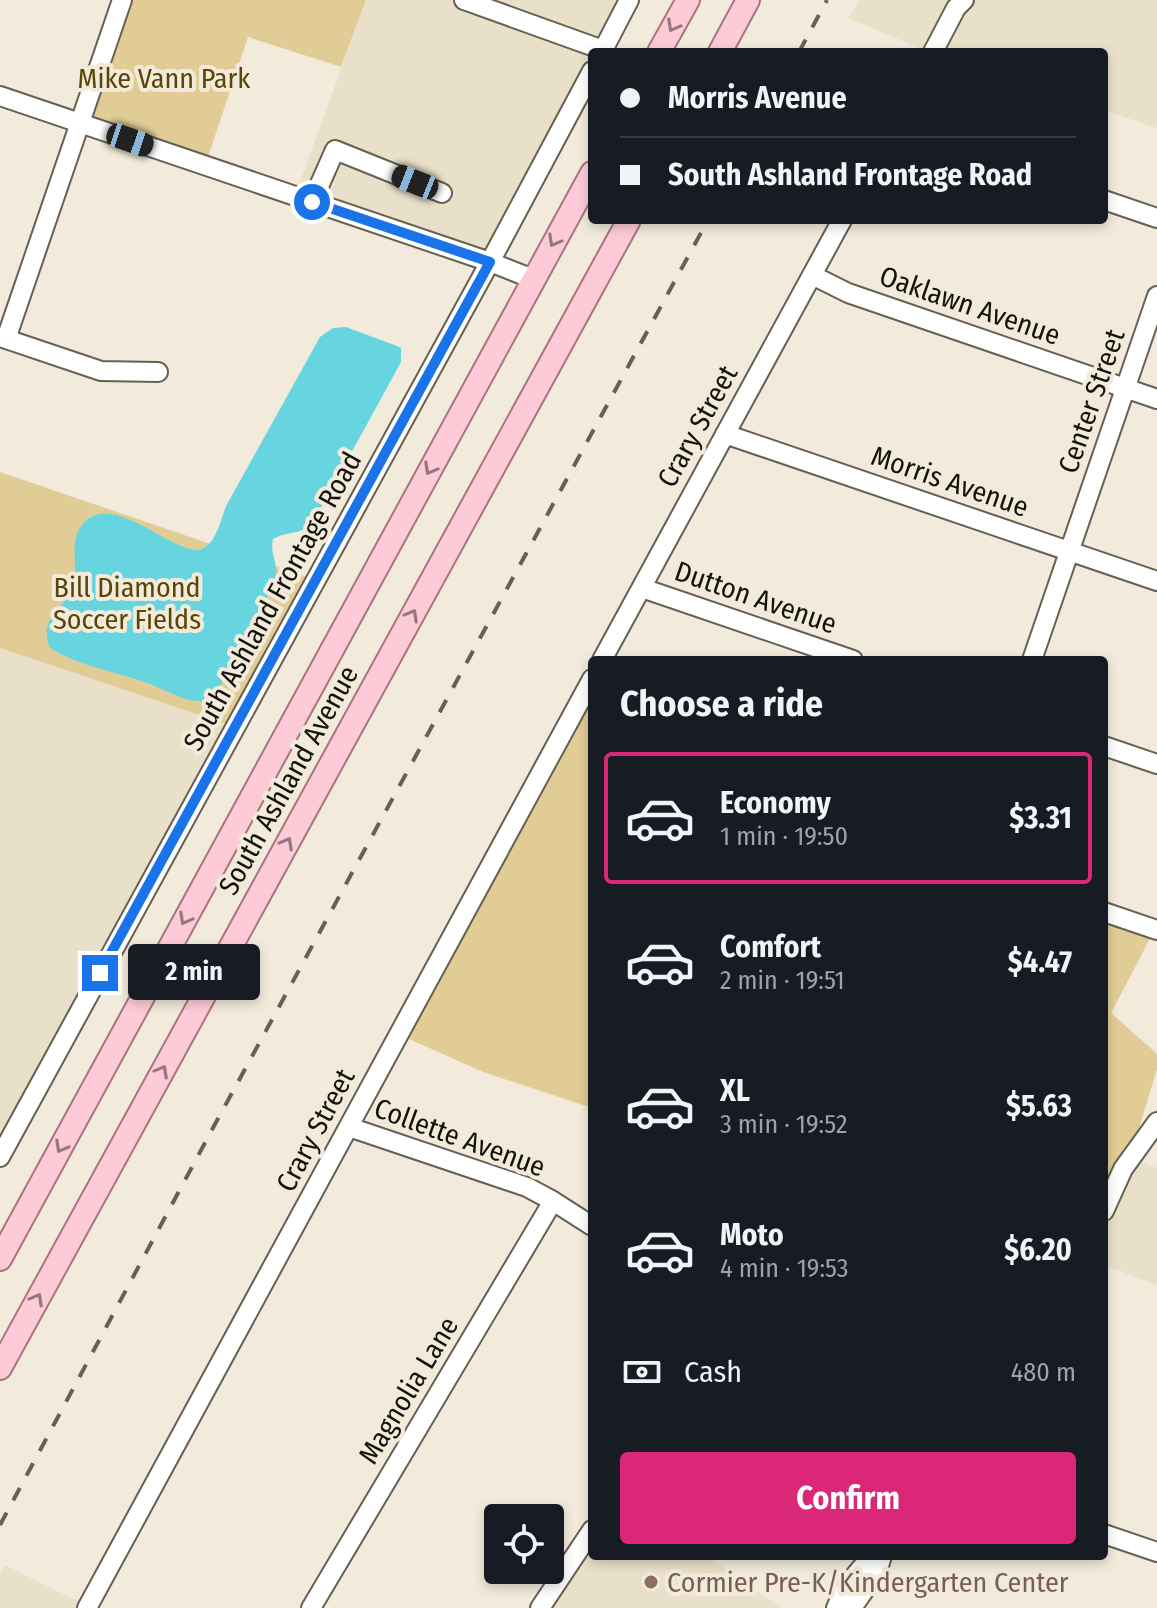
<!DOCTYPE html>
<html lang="en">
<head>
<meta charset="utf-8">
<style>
  :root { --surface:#171b24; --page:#20242c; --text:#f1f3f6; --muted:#9ea1a6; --line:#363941; --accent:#db2777 }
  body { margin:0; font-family:"Fira Sans Condensed",sans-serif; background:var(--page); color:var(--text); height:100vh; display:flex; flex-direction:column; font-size:30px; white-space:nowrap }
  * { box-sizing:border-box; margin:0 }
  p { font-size:26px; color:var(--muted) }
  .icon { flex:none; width:44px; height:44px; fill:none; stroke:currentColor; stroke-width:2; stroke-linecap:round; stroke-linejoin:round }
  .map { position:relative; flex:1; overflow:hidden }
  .drawer { position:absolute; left:588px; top:656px; width:520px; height:904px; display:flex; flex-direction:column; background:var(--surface); border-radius:8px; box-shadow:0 4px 12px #0003 }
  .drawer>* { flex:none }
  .hud { position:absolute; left:588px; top:48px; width:520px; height:176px; border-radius:8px; box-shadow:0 4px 12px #0003; display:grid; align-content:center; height:176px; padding:0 32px; background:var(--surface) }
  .fabs { position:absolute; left:484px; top:1504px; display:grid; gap:16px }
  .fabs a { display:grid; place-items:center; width:80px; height:80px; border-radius:8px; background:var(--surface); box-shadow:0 4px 12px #0003; font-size:40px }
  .end { position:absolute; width:36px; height:36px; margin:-18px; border:10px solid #1a73e8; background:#fff; box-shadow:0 0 0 4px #fff }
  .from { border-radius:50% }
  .bubble { position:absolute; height:56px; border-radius:8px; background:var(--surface); box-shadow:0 4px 12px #0003; font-size:26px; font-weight:700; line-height:56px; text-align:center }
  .car { position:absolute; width:24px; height:48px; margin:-24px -12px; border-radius:10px; box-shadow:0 0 6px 2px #0007; background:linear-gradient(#222 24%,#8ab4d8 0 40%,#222 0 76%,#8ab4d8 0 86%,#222 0) }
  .hud b { display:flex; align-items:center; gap:28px; height:76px; font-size:30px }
  .hud b+b { border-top:2px solid var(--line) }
  .hud i { width:20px; height:20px; background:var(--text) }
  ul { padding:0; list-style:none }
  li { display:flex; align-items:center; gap:24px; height:132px; margin:0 16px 12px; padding:0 16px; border:4px solid transparent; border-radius:8px }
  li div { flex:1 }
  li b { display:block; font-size:30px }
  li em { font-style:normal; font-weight:700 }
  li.on { border-color:var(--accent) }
  li>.icon { width:72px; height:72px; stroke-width:1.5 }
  h2 { padding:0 32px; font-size:36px; line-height:96px }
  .pay { display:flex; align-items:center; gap:20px; height:88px; padding:0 32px; font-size:30px }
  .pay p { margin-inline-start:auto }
  .primary-button { display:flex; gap:16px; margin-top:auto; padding:16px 32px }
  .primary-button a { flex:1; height:92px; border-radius:8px; background:var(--accent); color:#fff; font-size:32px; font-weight:700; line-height:92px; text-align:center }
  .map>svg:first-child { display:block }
  .built { fill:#e9e0c9 }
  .green { fill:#e2cc95 }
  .water { fill:#66d5e0 }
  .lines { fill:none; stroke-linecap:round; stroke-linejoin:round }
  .minor-casing { stroke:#666053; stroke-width:22 }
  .major-casing { stroke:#aa747f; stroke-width:26 }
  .minor { stroke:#fff; stroke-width:18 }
  .major { stroke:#fdcbd7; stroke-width:22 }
  .rail { stroke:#656157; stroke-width:4; stroke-dasharray:14 14; stroke-linecap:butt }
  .oneway { stroke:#94787c }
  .route { stroke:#1a73e8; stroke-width:10 }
  .education-dot { fill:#8d6e63; stroke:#f2ebdb; stroke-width:3 }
  .labels { text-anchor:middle; stroke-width:8; stroke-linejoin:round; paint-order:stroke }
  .park-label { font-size:28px; fill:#594505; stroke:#f2ebdb }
  .street-label { font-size:28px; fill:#14120c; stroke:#f2ebdb }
  .education-label { font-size:28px; fill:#785e54; stroke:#f2ebdb; text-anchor:start }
</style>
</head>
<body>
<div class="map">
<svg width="1157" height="1608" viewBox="0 0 1157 1608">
  <rect width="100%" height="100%" fill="#f2ebdb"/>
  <path class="built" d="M366,0H629L592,52V71L490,262L295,196Z
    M860,0H1157V128L1104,110V52H929L848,18Z
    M0,648L235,727L0,1157Z
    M1130,1158L1157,1168V1285L1104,1265V1211Z
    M592,1530V1556H707L781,1608H540Z
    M5,1565L88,1606L87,1608H0V1574Z"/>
  <path class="green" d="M121,0H366L341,67L248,37L205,166L80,123Z
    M0,472L316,580L235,727L0,648Z
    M592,679V1108L483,1072L398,1034Z
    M1104,912L1155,929L1111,1013L1157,1054V1069L1130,1158L1104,1211Z"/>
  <path class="water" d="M346,327L397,346L401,348V362L314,521C301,536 290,530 273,539C269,557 281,563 274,584L221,684C214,693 209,701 197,701C181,700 164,689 150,684C117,672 79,666 50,648C38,618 61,613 71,590C81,569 67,544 82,525C112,485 180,563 204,548C217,540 221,519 226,506L320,337L333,328Z"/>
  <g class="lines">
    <defs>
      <path id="minor" d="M464,0L603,50
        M602,52L629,0
        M933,52L956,8L964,0
        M0,96L490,262L533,279
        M1104,200L1157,218
        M312,202L335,150L442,193
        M812,275L848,293L1157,399
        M0,337L101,371L158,372
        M6,339L122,0
        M725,434L1157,581
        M642,588L853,660
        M602,660L842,220
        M1032,660L1157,296
        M1104,746L1157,764
        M1104,912L1157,930
        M349,1127L527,1187L553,1201L592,1226
        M0,1157L490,262L592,71
        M1104,1211L1123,1169L1157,1122
        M1104,1534L1157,1552
        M87,1608L592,679
        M311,1608L553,1201
        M540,1608L592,1530
        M836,1608C844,1588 857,1571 873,1556
        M852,1608L877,1572L882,1556"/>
      <path id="major" d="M659,52L688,0
        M720,52L748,0
        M0,1259L592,173
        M0,1368L629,220"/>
    </defs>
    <use href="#minor" class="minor-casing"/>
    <use href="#major" class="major-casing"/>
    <use href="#minor" class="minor"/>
    <use href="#major" class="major"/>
    <path class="rail" d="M799,52L827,0
      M0,1525L214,1126L708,220"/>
  </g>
  <defs><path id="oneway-chevron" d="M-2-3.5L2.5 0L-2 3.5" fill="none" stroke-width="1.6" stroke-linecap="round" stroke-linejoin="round" transform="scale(2)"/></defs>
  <g class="oneway">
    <use href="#oneway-chevron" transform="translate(673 26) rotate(119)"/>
    <use href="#oneway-chevron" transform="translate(554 241) rotate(119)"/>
    <use href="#oneway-chevron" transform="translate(430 469) rotate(119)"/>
    <use href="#oneway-chevron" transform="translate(412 615) rotate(-61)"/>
    <use href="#oneway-chevron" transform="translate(287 843) rotate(-61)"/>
    <use href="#oneway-chevron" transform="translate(185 919) rotate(119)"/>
    <use href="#oneway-chevron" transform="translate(162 1071) rotate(-61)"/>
    <use href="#oneway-chevron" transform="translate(61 1147) rotate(119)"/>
    <use href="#oneway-chevron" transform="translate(37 1299) rotate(-61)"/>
  </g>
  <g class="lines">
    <path class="route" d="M100,973L490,262L312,202"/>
  </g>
  <circle class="education-dot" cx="651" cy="1582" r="8"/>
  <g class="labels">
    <g class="park-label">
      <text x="164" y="88">Mike Vann Park</text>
      <text x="127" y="597">Bill Diamond<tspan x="127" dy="32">Soccer Fields</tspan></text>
    </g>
    <g class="street-label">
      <text transform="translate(970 305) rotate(19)" y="10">Oaklawn Avenue</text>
      <text transform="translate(1091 401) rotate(-71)" y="10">Center Street</text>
      <text transform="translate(697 426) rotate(-61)" y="10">Crary Street</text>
      <text transform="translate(950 481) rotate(19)" y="10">Morris Avenue</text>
      <text transform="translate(756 597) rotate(19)" y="10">Dutton Avenue</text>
      <text transform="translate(272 601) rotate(-61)" y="10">South Ashland Frontage Road</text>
      <text transform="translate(288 780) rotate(-61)" y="10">South Ashland Avenue</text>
      <text transform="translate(315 1130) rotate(-62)" y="10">Crary Street</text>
      <text transform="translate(460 1137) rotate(20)" y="10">Collette Avenue</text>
      <text transform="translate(408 1390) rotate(-59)" y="10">Magnolia Lane</text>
    </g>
    <g class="education-label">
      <text x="667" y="1592">Cormier Pre-K/Kindergarten Center</text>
    </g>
  </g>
</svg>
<div class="fabs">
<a><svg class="icon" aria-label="locate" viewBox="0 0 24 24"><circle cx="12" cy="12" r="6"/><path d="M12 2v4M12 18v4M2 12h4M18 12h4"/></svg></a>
</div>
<i class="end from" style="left:312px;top:202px"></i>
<i class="end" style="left:100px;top:973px"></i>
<div class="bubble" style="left:128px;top:944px;width:132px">2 min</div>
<i class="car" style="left:130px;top:140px;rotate:109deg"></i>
<i class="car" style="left:415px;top:182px;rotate:292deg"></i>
<div class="hud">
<b><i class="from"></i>Morris Avenue</b>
<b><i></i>South Ashland Frontage Road</b>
</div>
<section class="drawer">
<h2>Choose a ride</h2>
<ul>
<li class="on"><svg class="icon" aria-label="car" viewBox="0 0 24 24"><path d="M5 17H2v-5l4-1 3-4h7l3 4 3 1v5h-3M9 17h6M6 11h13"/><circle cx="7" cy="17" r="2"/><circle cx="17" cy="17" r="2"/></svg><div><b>Economy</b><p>1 min · 19:50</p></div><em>$3.31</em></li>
<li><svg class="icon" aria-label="car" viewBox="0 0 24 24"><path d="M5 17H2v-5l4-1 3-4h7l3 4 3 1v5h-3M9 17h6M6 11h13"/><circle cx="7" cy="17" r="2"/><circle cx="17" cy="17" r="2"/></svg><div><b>Comfort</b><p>2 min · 19:51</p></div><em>$4.47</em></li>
<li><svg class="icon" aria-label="car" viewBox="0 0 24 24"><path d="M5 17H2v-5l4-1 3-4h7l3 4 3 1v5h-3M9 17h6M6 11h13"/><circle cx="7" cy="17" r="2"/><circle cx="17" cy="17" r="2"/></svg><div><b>XL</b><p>3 min · 19:52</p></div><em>$5.63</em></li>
<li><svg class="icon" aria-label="car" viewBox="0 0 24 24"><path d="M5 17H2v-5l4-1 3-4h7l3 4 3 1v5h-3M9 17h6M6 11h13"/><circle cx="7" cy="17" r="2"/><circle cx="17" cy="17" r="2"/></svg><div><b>Moto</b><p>4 min · 19:53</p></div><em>$6.20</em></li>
</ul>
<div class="pay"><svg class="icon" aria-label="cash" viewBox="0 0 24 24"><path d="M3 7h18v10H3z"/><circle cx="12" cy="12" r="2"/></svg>Cash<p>480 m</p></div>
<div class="primary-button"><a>Confirm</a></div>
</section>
</div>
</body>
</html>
